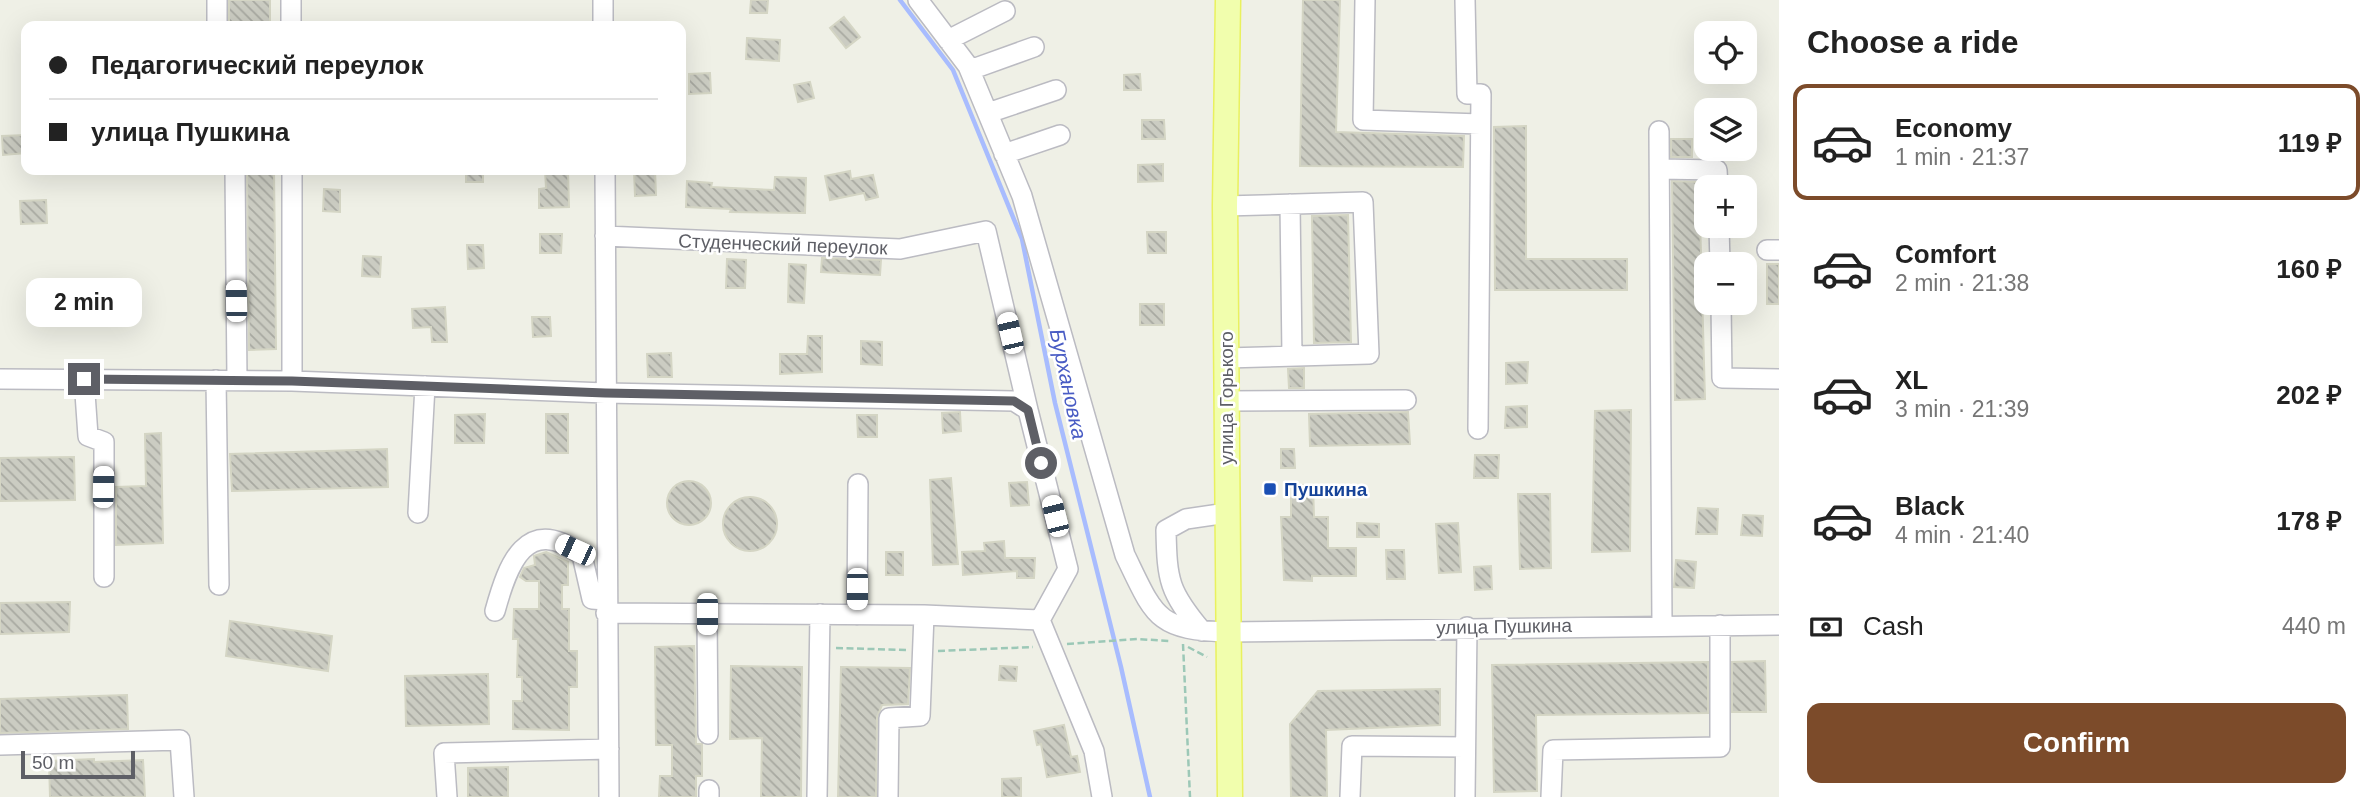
<!DOCTYPE html>
<html lang="en">
<head>
<meta charset="utf-8">
<style>
  :root { --surface:#fff; --page:#f6f6f6; --text:#222; --muted:#767676; --line:#e0e0e0; --accent:#7c4b2a }
  body { margin:0; font-family:Helvetica,sans-serif; background:var(--page); color:var(--text); height:100vh; display:flex; flex-direction:column; font-size:26px; white-space:nowrap }
  * { box-sizing:border-box; margin:0 }
  p { font-size:23px; color:var(--muted) }
  .icon { flex:none; width:38px; height:38px; fill:none; stroke:currentColor; stroke-width:2; stroke-linecap:round; stroke-linejoin:round }
  .map { position:relative; flex:1; overflow:hidden }
  .sheet { display:flex; flex-direction:column; background:var(--surface); width:595px }
  .sheet>* { flex:none }
  .hud { position:absolute; left:21px; top:21px; width:665px; height:154px; border-radius:14px; box-shadow:0 7px 28px #0002; display:grid; align-content:center; height:154px; padding:0 28px; background:var(--surface) }
  .tools { position:absolute; left:1694px; top:21px; display:grid; gap:14px }
  .tools a { display:grid; place-items:center; width:63px; height:63px; border-radius:14px; background:var(--surface); box-shadow:0 7px 28px #0002; font-size:35px }
  .scale { position:absolute; left:21px; bottom:18px; width:114px; box-sizing:border-box; padding-left:7px; border:4px solid #5e5f66; border-top:0; font-size:19px; line-height:24px; white-space:nowrap; color:#5e5f66; -webkit-text-stroke:5px #fff; paint-order:stroke }
  .end { position:absolute; width:32px; height:32px; margin:-16px; border:9px solid #5e5f66; background:#fff; box-shadow:0 0 0 4px #fff }
  .from { border-radius:50% }
  .bubble { position:absolute; height:49px; border-radius:14px; background:var(--surface); box-shadow:0 7px 28px #0002; font-size:23px; font-weight:800; line-height:49px; text-align:center }
  .car { position:absolute; width:21px; height:42px; margin:-21px -10px; border-radius:9px; box-shadow:0 0 5px 2px #0007; background:linear-gradient(#fff 24%,#345 0 40%,#fff 0 76%,#345 0 86%,#fff 0) }
  .hud b { display:flex; align-items:center; gap:24px; height:66px; font-size:26px }
  .hud b+b { border-top:2px solid var(--line) }
  .hud i { width:18px; height:18px; background:var(--text) }
  ul { padding:0; list-style:none }
  li { display:flex; align-items:center; gap:21px; height:116px; margin:0 14px 10px; padding:0 14px; border:4px solid transparent; border-radius:14px }
  li div { flex:1 }
  li b { display:block; font-size:26px }
  li em { font-style:normal; font-weight:800 }
  li.active { border-color:var(--accent) }
  li>.icon { width:63px; height:63px; stroke-width:1.5 }
  h2 { padding:0 28px; font-size:32px; line-height:84px }
  .pay { display:flex; align-items:center; gap:18px; height:77px; padding:0 28px; font-size:26px }
  .pay p { margin-inline-start:auto }
  .primary-button { display:flex; gap:14px; margin-top:auto; padding:14px 28px }
  .primary-button a { flex:1; height:80px; border-radius:14px; background:var(--accent); color:#fff; font-size:28px; font-weight:800; line-height:80px; text-align:center }
  main { display:flex; flex:1; min-height:0 }
  .map>svg:first-child { display:block }
  .lines { fill:none; stroke-linecap:round; stroke-linejoin:round }
  .stream { stroke:#a8bcfe; stroke-width:4.5 }
  .building { fill:url(#building-back-hatch); stroke:#d4d5c4; stroke-width:2 }
  .minor-casing { stroke:#bbbbc2; stroke-width:22 }
  .major-casing { stroke:#e9f15e; stroke-width:27 }
  .path { stroke:#9cc8b7; stroke-width:2.5; stroke-dasharray:7 3.5; stroke-linecap:butt }
  .minor { stroke:#fff; stroke-width:19 }
  .major { stroke:#f1fead; stroke-width:24 }
  .route { stroke:#5e5f66; stroke-width:9 }
  .transit-dot { fill:#1a4fb4; stroke:#fff; stroke-width:2.5 }
  .labels { text-anchor:middle; stroke-width:5; stroke-linejoin:round; paint-order:stroke }
  .street-label { font-size:19px; fill:#5e5f66; stroke:#fff }
  .transit-label { font-size:19px; font-weight:bold; fill:#164399; stroke:#fff; text-anchor:start }
  .water-label { font-size:21px; font-style:italic; fill:#495cc4; stroke:#fff }
</style>
</head>
<body>
<main>
<div class="map">
<svg width="1779" height="797" viewBox="0 0 1779 797">
  <defs>
    <pattern id="building-back-hatch" width="6" height="6" patternUnits="userSpaceOnUse" patternTransform="scale(1.75)"><rect width="6" height="6" fill="#cbccc2"/><path d="M-1 5l2 2M0 0l6 6M5-1l2 2" fill="none" stroke="#a8a9a1"/></pattern>
  </defs>
  <rect width="100%" height="100%" fill="#eff0e6"/>
  <g class="lines">
    <path class="stream" d="M900,0L953,70L1022,239L1055,403L1121,667L1150,797"/>
  </g>
  <path class="building" d="M229,0H270V26H229Z
    M751,0H768L767,13H750Z
    M1303,0H1340L1336,132L1464,136L1463,167L1300,166Z
    M844,17L860,37L846,48L830,28Z
    M747,38L780,40L779,61L746,59Z
    M710,73L711,93L689,94V74Z
    M1140,74L1141,90H1124V75Z
    M810,82L814,98L798,102L794,85Z
    M1142,120H1164L1165,139H1142Z
    M1526,126V259H1627V290H1495L1494,127Z
    M26,135V153L3,155L2,136Z
    M1671,139H1692V157H1671Z
    M1163,164V181L1138,182V165Z
    M247,170H274L276,349L249,350Z
    M466,170H483V182H466Z
    M545,170H568L569,207L539,208V189L546,188Z
    M655,170L656,195L635,196L634,171Z
    M850,171L851,179L873,175L878,197L866,200L864,193L830,200L825,176Z
    M775,177L806,178L805,213L730,212L731,209L686,207L687,181L712,183L711,187L774,190Z
    M1672,181L1699,182L1705,399L1675,400Z
    M324,189L340,190V212L323,211Z
    M46,200L47,223L21,224L20,201Z
    M1348,215L1351,342L1314,343L1312,216Z
    M1147,232H1166V253H1148Z
    M540,234H562L561,253H540Z
    M467,245H483L484,268L468,269Z
    M363,256L381,257L380,277L362,276Z
    M822,258L881,260L880,275L821,272Z
    M727,259L746,260L745,288H726Z
    M789,264L806,265L804,303L788,302Z
    M1767,264H1779V304H1767Z
    M1140,304H1164V325H1140Z
    M445,307L447,342H432L431,327L413,328L412,309Z
    M532,317H550L551,336L533,337Z
    M808,336H822V372L780,374V354H807Z
    M861,341L882,342V365L861,364Z
    M671,353L672,377H648L647,354Z
    M1528,362L1527,383L1506,384V363Z
    M1304,368V388H1289L1288,369Z
    M1527,406V427L1505,428L1506,407Z
    M1631,410L1630,551L1592,552L1595,411Z
    M960,412L961,431L943,433L942,413Z
    M1408,412L1410,444L1310,446L1309,414Z
    M485,414L484,443H455V415Z
    M546,414H568V453H546Z
    M857,415H877V437H858Z
    M161,433L163,543L116,545V487L146,486L145,434Z
    M387,449L388,487L232,491L230,454Z
    M1281,449H1294L1295,468H1281Z
    M1475,455H1499L1498,478H1474Z
    M74,457L75,500L0,501V458Z
    M951,478L958,564L933,565L930,480Z
    M667 503a22 22 0 1 1 44 0a22 22 0 1 1-44 0Z
    M1027,482L1029,505L1011,506L1009,483Z
    M1291,485H1313L1314,517H1328V548H1356V576H1312V581L1284,580L1281,517H1291Z
    M1518,494H1550L1551,568L1520,569Z
    M723 524a27 27 0 1 1 54 0a27 27 0 1 1-54 0Z
    M1698,508L1718,509L1717,534H1696Z
    M1743,515L1763,516L1762,536L1741,535Z
    M1357,523L1379,524V537H1357Z
    M1458,523L1461,572L1439,573L1436,524Z
    M1004,541L1005,558H1035L1034,578H1017V571L963,575L962,552L985,551L984,543Z
    M1386,550H1404L1405,579H1387Z
    M546,552L568,562V585H562V609H569V651H577V687H569V730L513,729V701H522V677H517L518,639H513L514,609H539V581H526L520,577L524,568L535,565L534,556Z
    M886,552H903V575H886Z
    M1676,560L1696,562L1694,588L1674,587Z
    M1491,566L1492,589L1475,590L1474,567Z
    M70,602L69,632L0,634V603Z
    M230,621L332,636L328,671L226,656Z
    M694,646L696,744H702V776H696V797H659L660,776H672V745H656L655,647Z
    M1765,661L1766,712H1732V662Z
    M1708,662V713L1536,715L1537,791L1494,792L1492,665Z
    M731,666L802,667L801,797H761L762,738L730,739Z
    M1000,666L1017,667L1016,681L999,680Z
    M841,667L910,668L908,704L882,705L877,717L876,797H838Z
    M488,674L489,724L406,726L405,676Z
    M1440,689V725L1326,730L1327,797H1291L1290,724L1318,691Z
    M127,695L128,729L0,733V699Z
    M1064,725L1071,757L1077,756L1080,772L1047,777L1041,744L1037,745L1034,731Z
    M94,759V762L143,760L145,797H50L49,761Z
    M508,767V797H468V768Z
    M1021,778V797H1002V779Z"/>
  <g class="lines">
    <defs>
      <path id="minor" d="M217,0V26
        M291,0V26
        M603,0V26
        M918,0L968,66L1022,196L1125,555C1155,617 1156,630 1228,632L1779,625
        M1365,0L1363,120L1480,124
        M1465,0L1467,94H1481L1478,429
        M948,40L1005,11
        M970,70L1034,47
        M988,113L1056,90
        M1659,131L1662,625
        M1004,154L1060,135
        M1660,169L1717,170L1718,187
        M235,170L237,380
        M292,170V381
        M605,170L609,797
        M1290,204L1292,356
        M1225,206L1363,202L1369,354L1226,358
        M1719,226L1720,264
        M605,236L900,249L986,231L1028,410
        M1767,250H1779
        M1721,303L1722,378L1779,379
        M0,379L292,381L605,393L1014,401L1028,410L1068,569L1040,620
        M84,379L88,436L104,442V577
        M216,380L219,585
        M1226,401L1406,400
        M418,513L425,386
        M495,611C508,564 526,513 582,555L592,599L606,600
        M606,613L924,615L1040,620
        M707,614L708,734
        M857,615L858,484
        M1040,620L1094,751L1102,797
        M1202,631C1169,592 1167,581 1166,530L1186,519L1227,513
        M0,745L180,740L184,797
        M447,797L444,753L609,749
        M709,797V790
        M817,797L820,614
        M888,797L889,718L920,716L924,615
        M1350,797L1352,746L1465,747
        M1465,797L1467,627
        M1551,797L1553,750L1720,747V625"/>
      <path id="major" d="M1228,0L1225,206L1230,797"/>
    </defs>
    <use href="#minor" class="minor-casing"/>
    <use href="#major" class="major-casing"/>
    <path class="path" d="M1067,644L1137,639L1169,641
      M1183,644L1190,797
      M1188,647L1207,657
      M836,648L907,650
      M938,651L1033,647"/>
    <use href="#minor" class="minor"/>
    <use href="#major" class="major"/>
  </g>
  <g class="lines">
    <path class="route" d="M84,379L292,381L605,393L1014,401L1028,410L1041,463"/>
  </g>
  <rect class="transit-dot" x="1263" y="482" width="14" height="14" rx="3.5"/>
  <g class="labels">
    <g class="street-label">
      <text transform="translate(783 244) rotate(2)" y="7">Студенческий переулок</text>
      <text transform="translate(1226 398) rotate(-90)" y="7">улица Горького</text>
      <text transform="translate(1504 626) rotate(-1)" y="7">улица Пушкина</text>
    </g>
    <g class="transit-label">
      <text x="1284" y="496">Пушкина</text>
    </g>
    <g class="water-label">
      <text transform="translate(1068 384) rotate(78)" y="7">Бурхановка</text>
    </g>
  </g>
</svg>
<div class="tools">
<a><svg class="icon" aria-label="locate" viewBox="0 0 24 24"><circle cx="12" cy="12" r="6"/><path d="M12 2v4M12 18v4M2 12h4M18 12h4"/></svg></a>
<a><svg class="icon" aria-label="layers" viewBox="0 0 24 24"><path d="M12 4l9 5-9 5-9-5zM3 14l9 5 9-5"/></svg></a>
<a>+</a>
<a>−</a>
</div>
<div class="scale">50 m</div>
<i class="end from" style="left:1041px;top:463px"></i>
<i class="end" style="left:84px;top:379px"></i>
<div class="bubble" style="left:26px;top:278px;width:116px">2 min</div>
<i class="car" style="left:236px;top:301px;rotate:359deg"></i>
<i class="car" style="left:1010px;top:333px;rotate:347deg"></i>
<i class="car" style="left:103px;top:487px;rotate:1deg"></i>
<i class="car" style="left:1055px;top:516px;rotate:346deg"></i>
<i class="car" style="left:575px;top:550px;rotate:295deg"></i>
<i class="car" style="left:857px;top:589px;rotate:180deg"></i>
<i class="car" style="left:707px;top:614px;rotate:180deg"></i>
<div class="hud">
<b><i class="from"></i>Педагогический переулок</b>
<b><i></i>улица Пушкина</b>
</div>
</div>
<section class="sheet">
<h2>Choose a ride</h2>
<ul>
<li class="active"><svg class="icon" aria-label="car" viewBox="0 0 24 24"><path d="M5 17H2v-5l4-1 3-4h7l3 4 3 1v5h-3M9 17h6M6 11h13"/><circle cx="7" cy="17" r="2"/><circle cx="17" cy="17" r="2"/></svg><div><b>Economy</b><p>1 min · 21:37</p></div><em>119 ₽</em></li>
<li><svg class="icon" aria-label="car" viewBox="0 0 24 24"><path d="M5 17H2v-5l4-1 3-4h7l3 4 3 1v5h-3M9 17h6M6 11h13"/><circle cx="7" cy="17" r="2"/><circle cx="17" cy="17" r="2"/></svg><div><b>Comfort</b><p>2 min · 21:38</p></div><em>160 ₽</em></li>
<li><svg class="icon" aria-label="car" viewBox="0 0 24 24"><path d="M5 17H2v-5l4-1 3-4h7l3 4 3 1v5h-3M9 17h6M6 11h13"/><circle cx="7" cy="17" r="2"/><circle cx="17" cy="17" r="2"/></svg><div><b>XL</b><p>3 min · 21:39</p></div><em>202 ₽</em></li>
<li><svg class="icon" aria-label="car" viewBox="0 0 24 24"><path d="M5 17H2v-5l4-1 3-4h7l3 4 3 1v5h-3M9 17h6M6 11h13"/><circle cx="7" cy="17" r="2"/><circle cx="17" cy="17" r="2"/></svg><div><b>Black</b><p>4 min · 21:40</p></div><em>178 ₽</em></li>
</ul>
<div class="pay"><svg class="icon" aria-label="cash" viewBox="0 0 24 24"><path d="M3 7h18v10H3z"/><circle cx="12" cy="12" r="2"/></svg>Cash<p>440 m</p></div>
<div class="primary-button"><a>Confirm</a></div>
</section>
</main>
</body>
</html>
